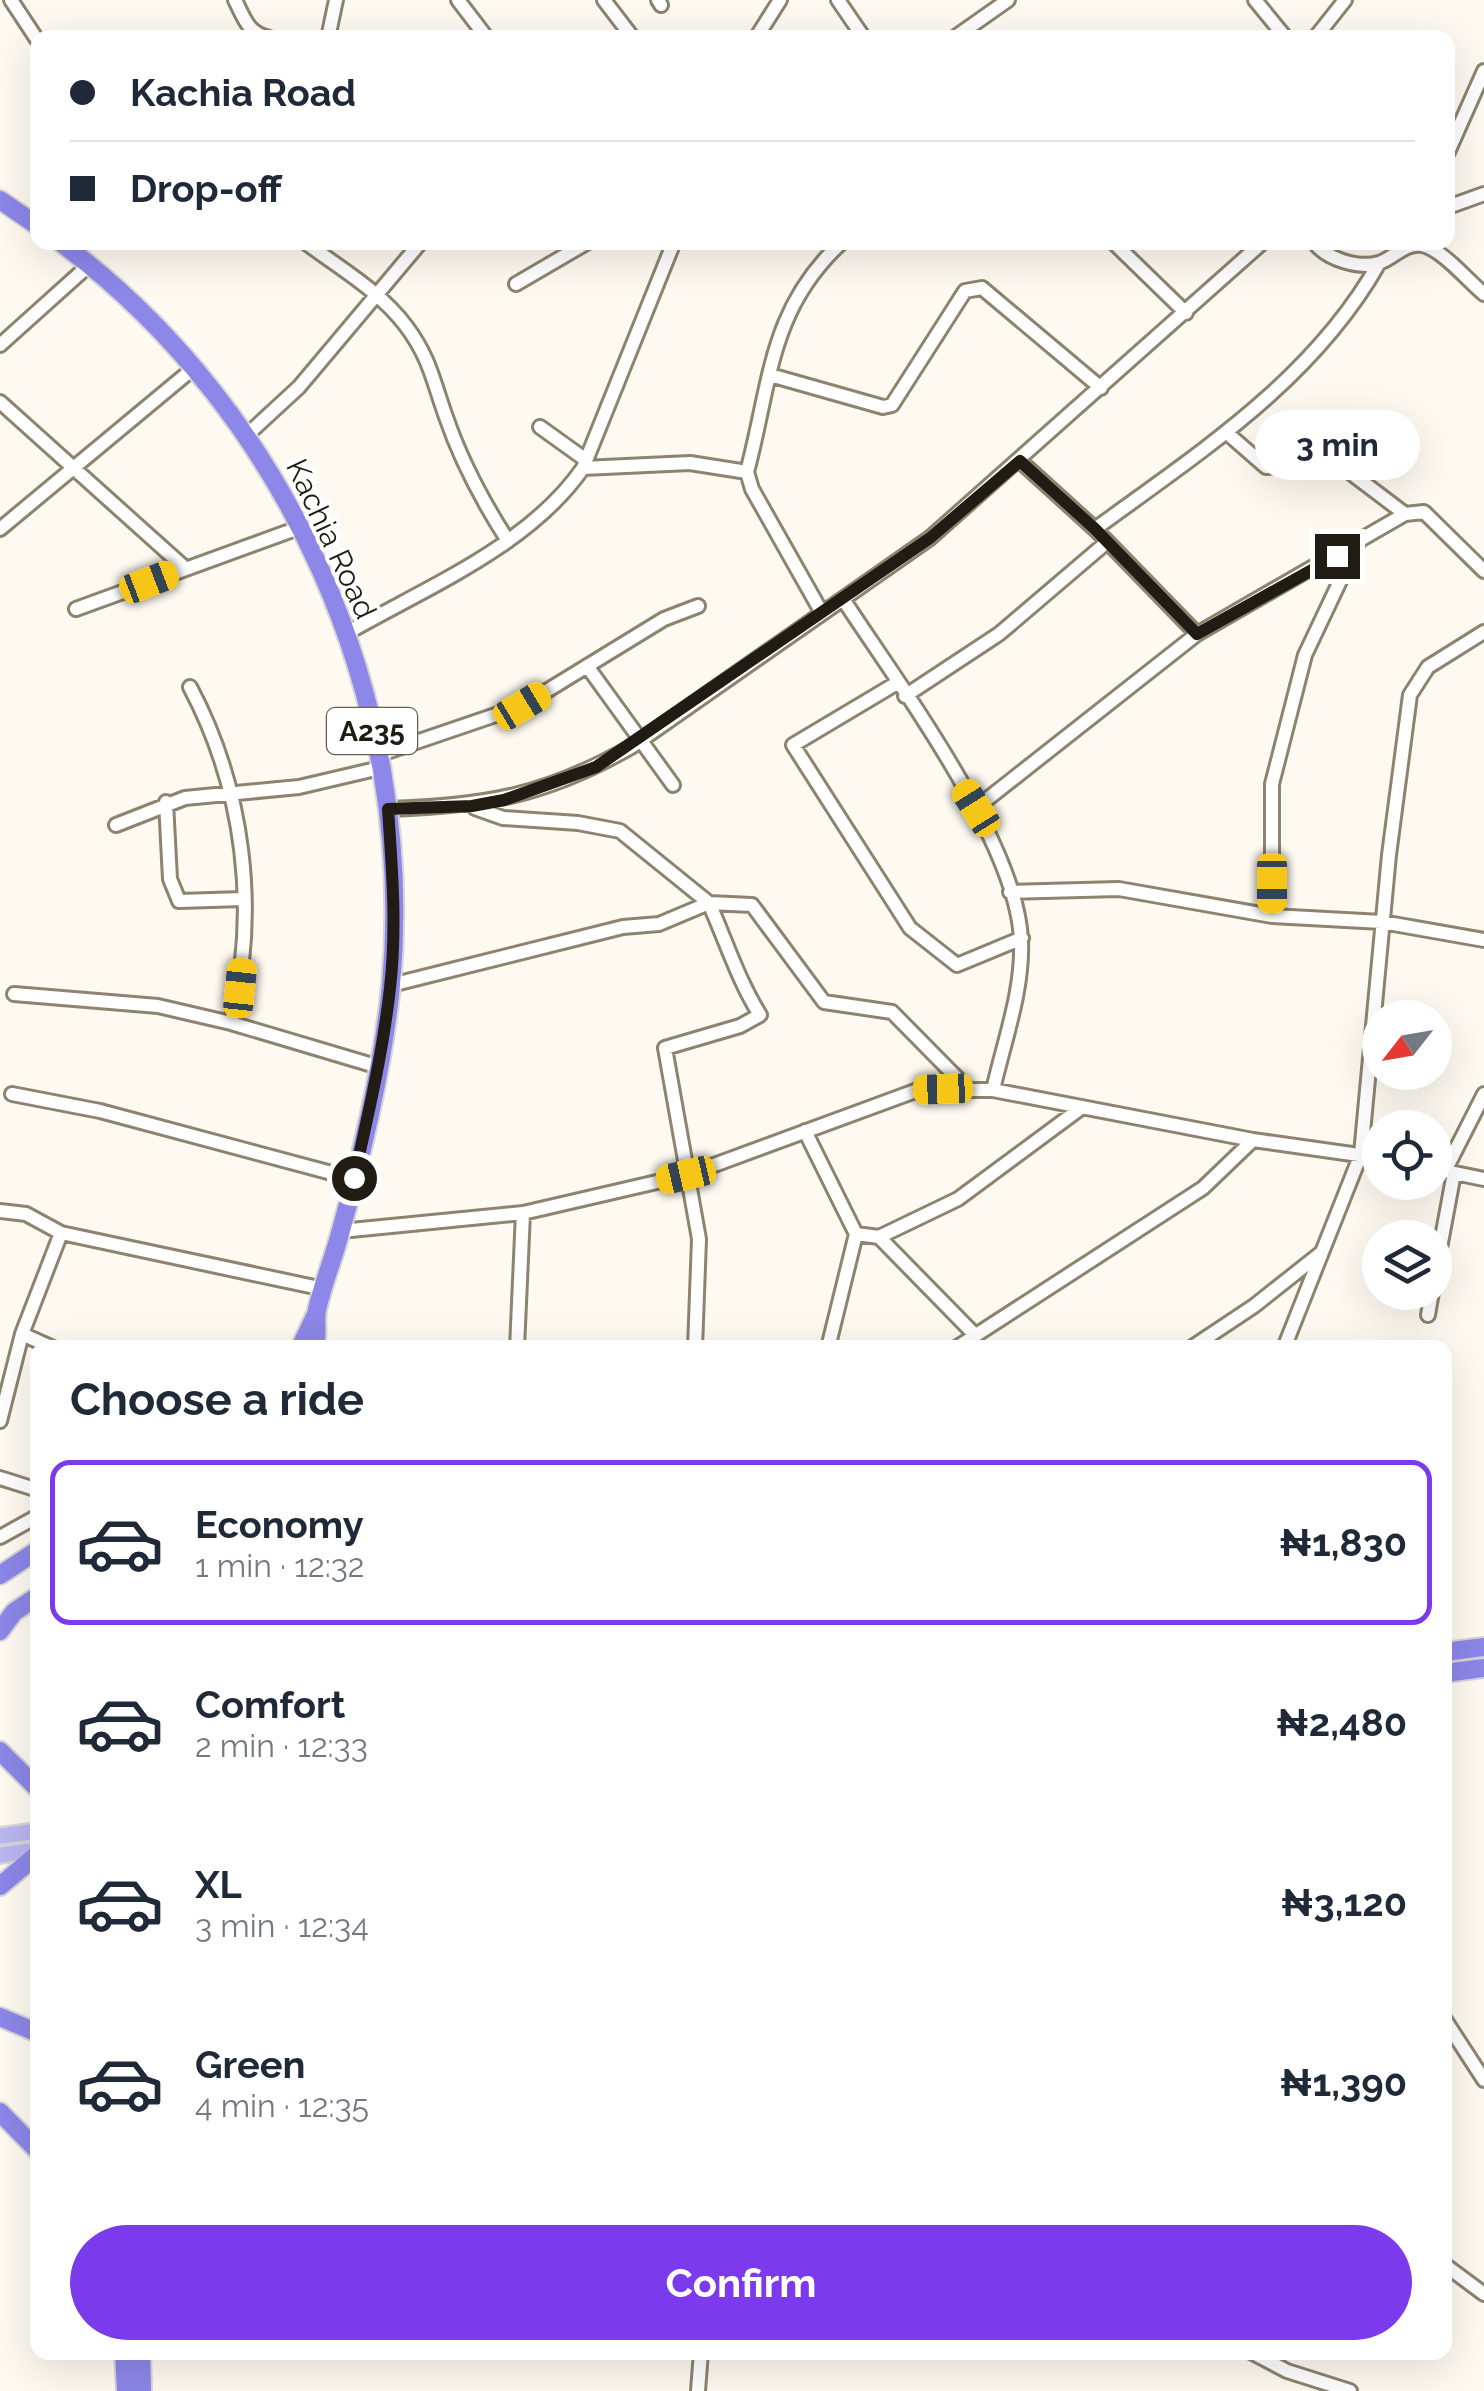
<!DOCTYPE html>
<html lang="en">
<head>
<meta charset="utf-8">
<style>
  :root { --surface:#fff; --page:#f6f6f7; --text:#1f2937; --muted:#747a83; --line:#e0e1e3; --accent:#7c3aed }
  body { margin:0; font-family:Raleway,sans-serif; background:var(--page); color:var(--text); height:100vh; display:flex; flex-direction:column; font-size:38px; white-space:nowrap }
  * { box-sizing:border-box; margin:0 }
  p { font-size:32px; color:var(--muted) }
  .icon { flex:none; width:55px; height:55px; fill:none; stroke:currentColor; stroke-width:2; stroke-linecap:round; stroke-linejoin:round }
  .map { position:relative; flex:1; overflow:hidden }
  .drawer { position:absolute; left:30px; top:1340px; width:1422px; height:1020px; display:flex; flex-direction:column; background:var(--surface); border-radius:20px; box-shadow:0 10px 40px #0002 }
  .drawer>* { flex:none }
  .banner { position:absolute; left:30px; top:30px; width:1425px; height:220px; border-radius:20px; box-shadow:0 10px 40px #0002; display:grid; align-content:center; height:220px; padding:0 40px; background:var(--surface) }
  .needle { width:65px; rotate:239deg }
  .controls { position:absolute; left:1362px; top:1000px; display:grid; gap:20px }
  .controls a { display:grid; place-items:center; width:90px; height:90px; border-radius:50%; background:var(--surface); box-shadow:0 10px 40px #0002; font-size:50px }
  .end { position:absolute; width:45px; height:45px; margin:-22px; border:12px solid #201c14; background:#fff; box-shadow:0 0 0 5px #fff }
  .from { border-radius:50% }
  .bubble { position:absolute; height:70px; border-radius:35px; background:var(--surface); box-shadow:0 10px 40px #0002; font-size:32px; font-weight:700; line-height:70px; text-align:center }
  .car { position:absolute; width:30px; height:60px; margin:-30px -15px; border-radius:12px; box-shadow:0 0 8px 2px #0007; background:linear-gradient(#f5c518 24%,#345 0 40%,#f5c518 0 76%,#345 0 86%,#f5c518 0) }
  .banner b { display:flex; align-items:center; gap:35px; height:95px; font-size:38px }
  .banner b+b { border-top:2px solid var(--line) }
  .banner i { width:25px; height:25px; background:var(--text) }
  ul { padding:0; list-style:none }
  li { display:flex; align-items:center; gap:30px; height:165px; margin:0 20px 15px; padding:0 20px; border:5px solid transparent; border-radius:20px }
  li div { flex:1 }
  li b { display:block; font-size:38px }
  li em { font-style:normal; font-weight:700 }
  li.selected { border-color:var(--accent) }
  li>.icon { width:90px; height:90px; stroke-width:1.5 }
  h2 { padding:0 40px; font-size:45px; line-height:120px }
  .button { display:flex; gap:20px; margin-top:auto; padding:20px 40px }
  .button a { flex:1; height:115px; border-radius:60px; background:var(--accent); color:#fff; font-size:40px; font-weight:700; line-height:115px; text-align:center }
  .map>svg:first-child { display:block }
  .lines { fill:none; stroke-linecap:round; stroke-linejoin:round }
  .minor-casing { stroke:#8d846f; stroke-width:18 }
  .major-casing { stroke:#d7d6d5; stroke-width:20 }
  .highway-casing { stroke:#d7d6d5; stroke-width:22 }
  .minor { stroke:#fff; stroke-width:12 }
  .major { stroke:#bab7f1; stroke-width:15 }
  .highway { stroke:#8c87e8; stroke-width:18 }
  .route { stroke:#201c14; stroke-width:12 }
  .labels { text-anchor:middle; stroke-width:8; stroke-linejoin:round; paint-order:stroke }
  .shield { fill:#fff; stroke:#63605a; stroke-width:2.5 }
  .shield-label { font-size:28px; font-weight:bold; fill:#201c14 }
  .street-label { font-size:30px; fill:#201c14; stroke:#fff }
</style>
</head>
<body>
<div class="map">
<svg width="1484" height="2391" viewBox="0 0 1484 2391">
  <rect width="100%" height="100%" fill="#fefaf1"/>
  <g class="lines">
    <defs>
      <path id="minor" d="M11,0L38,41
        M235,0C244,18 248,34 270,38
        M458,0L487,38
        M604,0L633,38
        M658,0L661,5
        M838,0L864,38
        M1255,0L1286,38
        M328,38L336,0
        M756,38L780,0
        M954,38L1008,0
        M1315,38L1345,0
        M1448,152L1484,71
        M1448,207L1484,194
        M305,242C339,268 380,291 406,326C430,358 433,381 446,417C461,461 483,502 508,541
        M1113,242L1186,313
        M1314,242C1326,259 1358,269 1379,263C1394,258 1405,242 1422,245C1442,249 1468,281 1484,294
        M516,284L588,242
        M0,345L88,266
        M770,375L883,407L892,405L965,291L982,288L1101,388
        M0,402L185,568
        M540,427L586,460
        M1227,433L1266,467L1339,464L1405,514
        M247,435L299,387L421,242
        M1020,461L1095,529L1197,634
        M583,468L690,463L747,472
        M0,529L195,367
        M1095,529C1200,452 1313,380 1379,263
        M843,599C897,682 1018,843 1021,941C1023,991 1004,1041 993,1090
        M76,609L301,527
        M822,613L752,489L747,472C771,382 769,309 842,242
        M347,633C427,587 529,546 583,468L674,242
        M587,666L673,785
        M897,683L793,745L910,928L957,965L1022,938
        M190,687C244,789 259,910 231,1023
        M905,696L999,634L1107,542
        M378,755L522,706L664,619L698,606
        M166,802L170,879L179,901L243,899
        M475,808L503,818L578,823L620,831L709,903L752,905L824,1002L892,1012L967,1088
        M976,808L1197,634L1405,514L1424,512L1484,571
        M388,809C485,806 545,796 631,747L930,538L1263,242
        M116,825L185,798L299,787L380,768
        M1010,892L1119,889L1272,916L1382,922L1484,940
        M1272,916V784L1305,655L1357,545
        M391,985L623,927L659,924L709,903C726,941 738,980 760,1015L740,1026L665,1048L699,1239L695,1348
        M14,994L158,1006L231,1023L379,1067
        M12,1094L100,1111L354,1179
        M805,1131L856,1234L828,1348
        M1435,1169L1484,1179
        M1445,1171L1484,1094
        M0,1211L26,1214L61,1233L324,1289
        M341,1231L523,1213L687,1175L918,1090H993L1253,1140L1380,1158
        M856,1234L879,1237L958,1199L1081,1108
        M879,1237L975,1335
        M1435,1275L1454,1173
        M1428,1315L1432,1292
        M22,1334L53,1348
        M517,1348L523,1213
        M956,1348L1203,1188L1253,1140
        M1191,1348L1254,1306L1321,1253
        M1284,1348L1361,1154L1389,855L1410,695L1428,667L1484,632
        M0,1421L22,1334L61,1233
        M0,1478L38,1490
        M0,1537L38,1516
        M1445,2020L1484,2080
        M1445,2265L1484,2294
        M1251,2352L1287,2371L1350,2391
        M698,2391L701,2352"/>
      <path id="major" d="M0,1836L38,1831
        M0,1855L38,1850"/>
      <path id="highway" d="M0,200L38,226
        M60,242C289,412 417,702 391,985C383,1067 363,1151 341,1230C334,1257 323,1283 317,1310C315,1322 318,1335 315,1348
        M300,1348L316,1314
        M0,1575L38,1550
        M0,1631L14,1612L38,1596
        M1445,1652L1484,1647
        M1445,1673L1484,1668
        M0,1751L38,1789
        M0,1886L38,1854
        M0,2017L38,2033
        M0,2112L38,2151
        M124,2352L126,2391
        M141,2352L142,2391"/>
    </defs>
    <use href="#minor" class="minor-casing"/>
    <use href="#major" class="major-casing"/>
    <use href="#highway" class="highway-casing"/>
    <use href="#minor" class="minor"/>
    <use href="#major" class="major"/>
    <use href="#highway" class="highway"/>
  </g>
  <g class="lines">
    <path class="route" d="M354,1178C368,1115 383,1052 390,988C397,928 392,868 388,809L472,806L504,800L596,767L930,538L1020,461L1095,529L1197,634L1337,556"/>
  </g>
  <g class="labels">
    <rect class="shield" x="327" y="708" width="90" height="46" rx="8"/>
    <g class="shield-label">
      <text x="372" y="741">A235</text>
    </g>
    <g class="street-label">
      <text transform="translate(331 539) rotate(65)" y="10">Kachia Road</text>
    </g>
  </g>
</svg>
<div class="controls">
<a><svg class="needle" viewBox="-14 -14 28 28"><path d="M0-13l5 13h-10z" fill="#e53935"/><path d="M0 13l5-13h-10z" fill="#747a83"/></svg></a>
<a><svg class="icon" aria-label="locate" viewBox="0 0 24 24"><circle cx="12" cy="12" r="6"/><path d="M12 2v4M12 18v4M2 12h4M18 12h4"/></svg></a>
<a><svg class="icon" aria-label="layers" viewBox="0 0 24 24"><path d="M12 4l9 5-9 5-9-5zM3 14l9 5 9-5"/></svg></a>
</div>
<i class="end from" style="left:354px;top:1178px"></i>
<i class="end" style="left:1337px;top:556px"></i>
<div class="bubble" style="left:1255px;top:410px;width:165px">3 min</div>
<i class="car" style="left:149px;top:582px;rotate:69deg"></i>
<i class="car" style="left:522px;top:706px;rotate:59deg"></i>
<i class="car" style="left:976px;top:808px;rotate:328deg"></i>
<i class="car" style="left:1272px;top:883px;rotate:180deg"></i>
<i class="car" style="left:240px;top:988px;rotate:6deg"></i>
<i class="car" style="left:943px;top:1089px;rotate:268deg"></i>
<i class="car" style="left:686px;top:1175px;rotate:257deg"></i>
<div class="banner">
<b><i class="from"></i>Kachia Road</b>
<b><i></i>Drop-off</b>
</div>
<section class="drawer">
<h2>Choose a ride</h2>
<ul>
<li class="selected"><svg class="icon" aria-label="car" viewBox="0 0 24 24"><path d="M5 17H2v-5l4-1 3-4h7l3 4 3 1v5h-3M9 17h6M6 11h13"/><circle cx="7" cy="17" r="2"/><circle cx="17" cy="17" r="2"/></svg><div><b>Economy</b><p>1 min · 12:32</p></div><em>₦1,830</em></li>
<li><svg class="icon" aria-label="car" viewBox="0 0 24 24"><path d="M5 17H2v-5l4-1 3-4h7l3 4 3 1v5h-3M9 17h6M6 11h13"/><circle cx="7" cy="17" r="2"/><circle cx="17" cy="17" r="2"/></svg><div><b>Comfort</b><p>2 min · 12:33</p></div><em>₦2,480</em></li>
<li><svg class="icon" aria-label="car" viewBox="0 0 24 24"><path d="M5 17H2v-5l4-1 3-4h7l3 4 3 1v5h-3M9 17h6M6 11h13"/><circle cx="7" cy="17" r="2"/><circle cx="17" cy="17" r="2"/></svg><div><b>XL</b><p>3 min · 12:34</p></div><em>₦3,120</em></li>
<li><svg class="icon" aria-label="car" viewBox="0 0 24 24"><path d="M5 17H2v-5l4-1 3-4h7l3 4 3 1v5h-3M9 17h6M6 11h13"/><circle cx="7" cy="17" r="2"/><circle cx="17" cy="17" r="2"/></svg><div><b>Green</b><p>4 min · 12:35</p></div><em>₦1,390</em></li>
</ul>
<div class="button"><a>Confirm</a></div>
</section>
</div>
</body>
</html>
